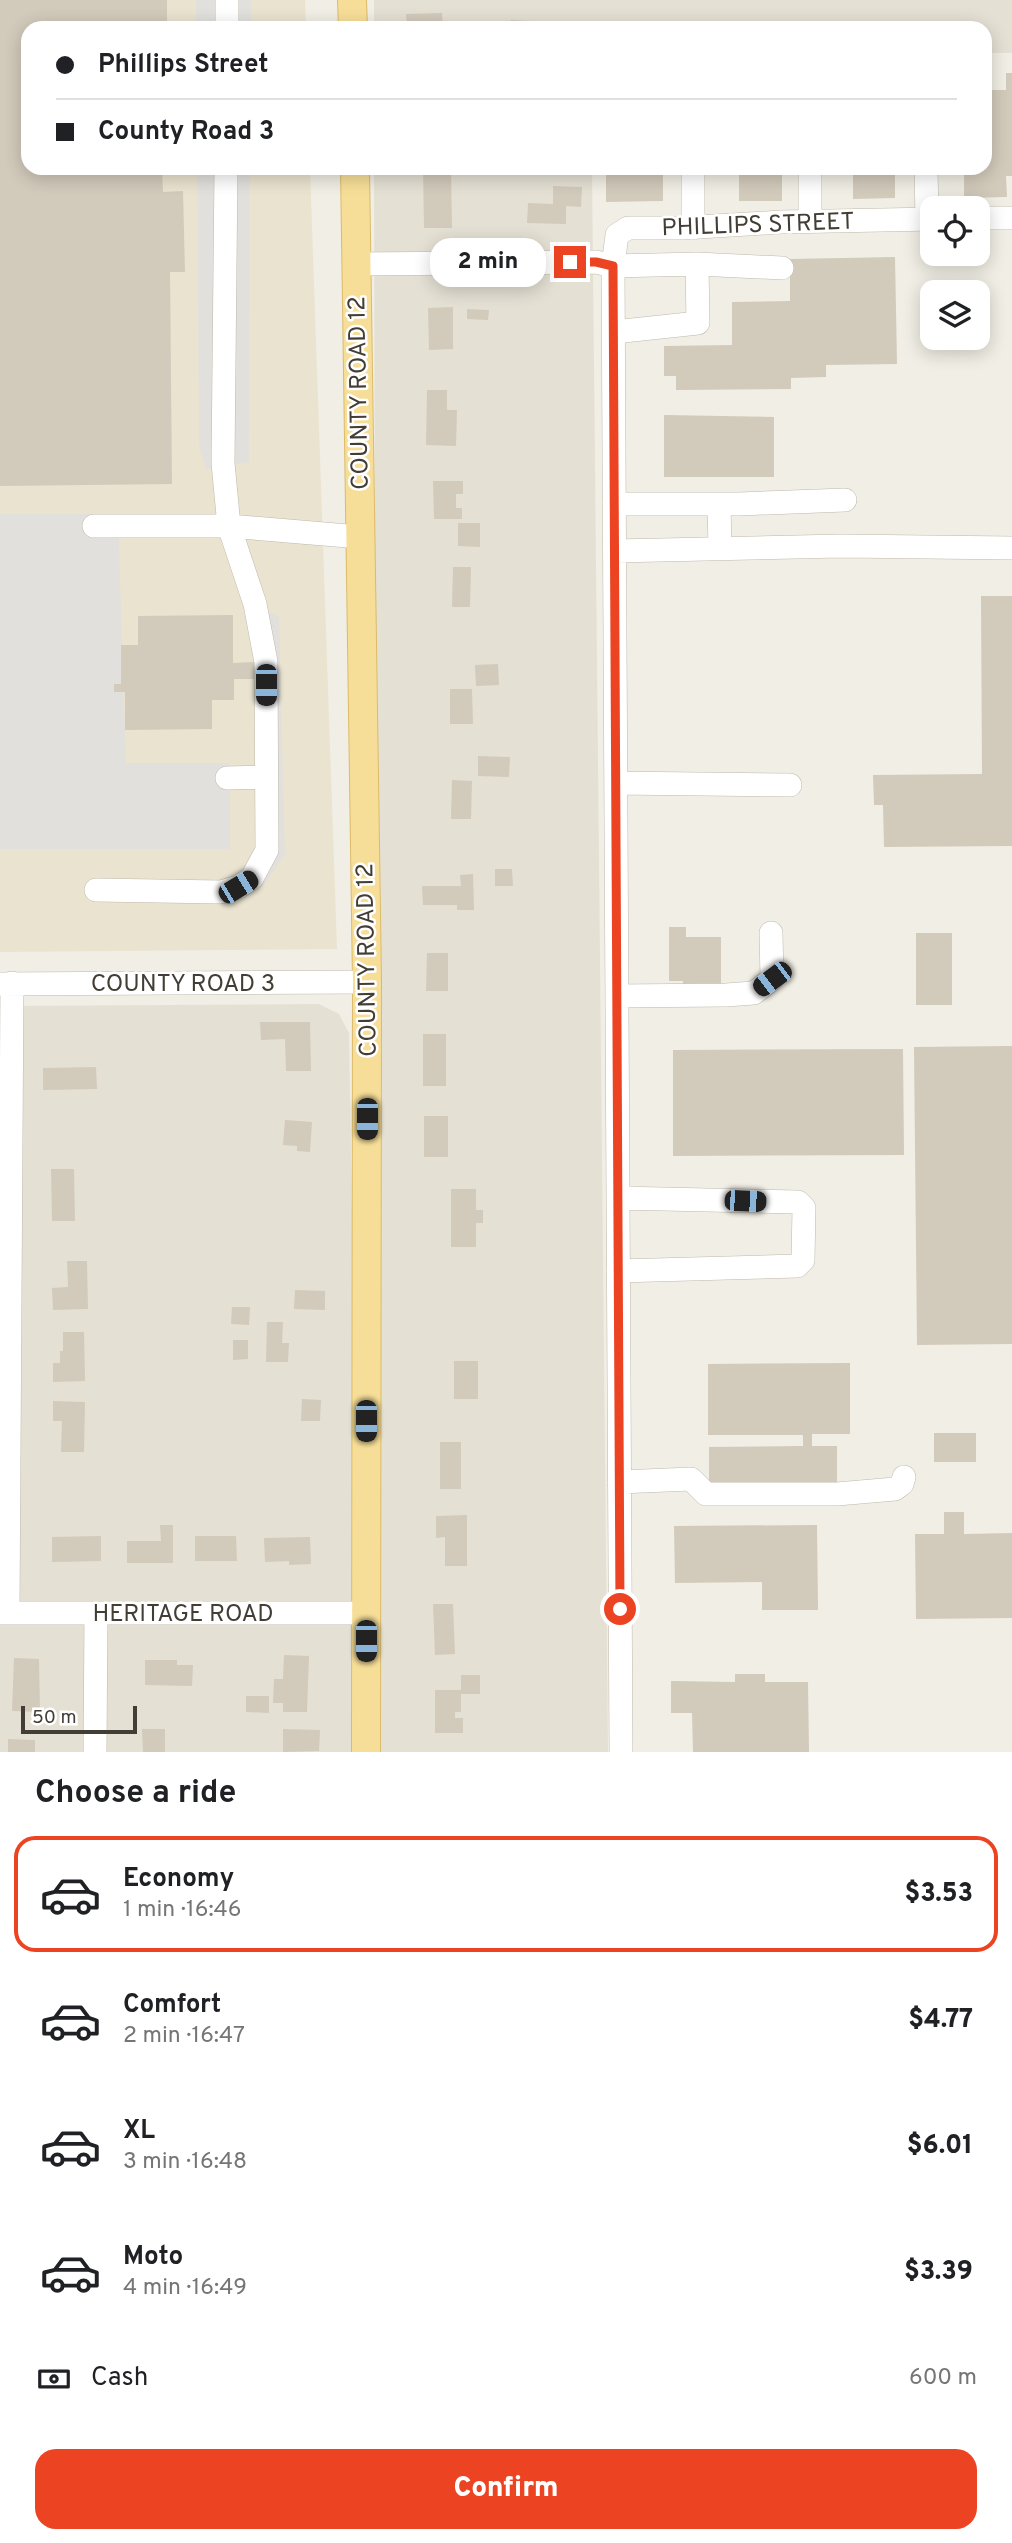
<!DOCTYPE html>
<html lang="en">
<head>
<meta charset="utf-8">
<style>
  :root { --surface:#fff; --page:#f6f6f6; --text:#202124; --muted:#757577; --line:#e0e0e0; --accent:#ec4422 }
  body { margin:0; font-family:Overpass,sans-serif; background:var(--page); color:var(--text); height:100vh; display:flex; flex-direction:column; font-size:26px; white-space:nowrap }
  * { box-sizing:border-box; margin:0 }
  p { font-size:23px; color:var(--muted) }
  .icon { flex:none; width:38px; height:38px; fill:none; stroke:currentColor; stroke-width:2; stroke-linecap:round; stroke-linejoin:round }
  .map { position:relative; height:1752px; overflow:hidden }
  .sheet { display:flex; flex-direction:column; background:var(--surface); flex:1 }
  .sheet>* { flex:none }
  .hud { position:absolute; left:21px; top:21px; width:971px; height:154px; border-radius:21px; box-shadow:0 4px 18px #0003; display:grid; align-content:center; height:154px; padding:0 35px; background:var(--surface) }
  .buttons { position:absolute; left:920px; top:196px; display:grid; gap:14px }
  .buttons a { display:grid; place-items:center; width:70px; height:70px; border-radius:14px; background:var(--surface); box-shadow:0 4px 18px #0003; font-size:35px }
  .scale { position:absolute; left:21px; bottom:18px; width:116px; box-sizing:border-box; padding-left:7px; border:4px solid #433e35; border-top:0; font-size:19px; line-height:24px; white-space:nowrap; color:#433e35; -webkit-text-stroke:5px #fff; paint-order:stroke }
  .end { position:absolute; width:32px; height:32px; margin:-16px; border:9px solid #ec4422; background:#fff; box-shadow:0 0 0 4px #fff }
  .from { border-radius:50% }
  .bubble { position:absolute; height:49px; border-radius:21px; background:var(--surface); box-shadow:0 4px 18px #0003; font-size:23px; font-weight:800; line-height:49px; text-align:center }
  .car { position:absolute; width:21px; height:42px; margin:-21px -10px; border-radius:9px; box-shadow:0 0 5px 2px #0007; background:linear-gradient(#222 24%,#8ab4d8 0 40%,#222 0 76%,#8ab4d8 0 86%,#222 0) }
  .hud b { display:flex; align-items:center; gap:24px; height:66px; font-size:26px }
  .hud b+b { border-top:2px solid var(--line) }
  .hud i { width:18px; height:18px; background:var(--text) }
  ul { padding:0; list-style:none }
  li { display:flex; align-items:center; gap:21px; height:116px; margin:0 14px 10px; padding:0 21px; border:4px solid transparent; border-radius:21px }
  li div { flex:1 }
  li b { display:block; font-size:26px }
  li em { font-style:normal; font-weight:800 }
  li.active { border-color:var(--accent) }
  li>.icon { width:63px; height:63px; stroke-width:1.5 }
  h2 { padding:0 35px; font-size:32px; line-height:84px }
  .pay { display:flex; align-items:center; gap:18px; height:77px; padding:0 35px; font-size:26px }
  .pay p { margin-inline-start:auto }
  .action { display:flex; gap:14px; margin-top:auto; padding:14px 35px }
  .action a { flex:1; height:80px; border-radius:21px; background:var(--accent); color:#fff; font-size:28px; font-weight:800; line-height:80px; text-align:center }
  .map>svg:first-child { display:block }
  .residential { fill:#e5e0d4 }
  .education { fill:#eae3d0 }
  .parking { fill:#e2e0dd }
  .building { fill:#d2cabb }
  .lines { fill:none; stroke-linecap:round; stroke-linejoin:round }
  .minor-casing { stroke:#bfb9ab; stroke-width:24 }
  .major-casing { stroke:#dbbb69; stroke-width:30 }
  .minor { stroke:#fff; stroke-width:23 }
  .major { stroke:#f7de98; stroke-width:28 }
  .route { stroke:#ec4422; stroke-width:9 }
  .labels { text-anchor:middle; stroke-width:5; stroke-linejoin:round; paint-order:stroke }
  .street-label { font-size:24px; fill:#433e35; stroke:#fff }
</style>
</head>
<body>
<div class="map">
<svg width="1012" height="1752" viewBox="0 0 1012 1752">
  <rect width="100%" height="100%" fill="#f1eee5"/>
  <path class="residential" d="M374,0H1012V53H985V28H374Z
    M374,168H592L608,1752H378Z
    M319,1004L339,1014L349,1033L352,1216L354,1752H0V1006Z"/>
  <path class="education" d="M0,0H305L306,28H28V168H310L337,949L0,952Z"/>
  <path class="parking" d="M196,0H251V28H196Z
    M197,168H250L249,462L206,469L199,445Z
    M0,514H118L126,763H230V849H0Z
    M259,608L279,617L285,854L263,887Z"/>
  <path class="building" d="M0,0H167V28H28V168H162L163,192L183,191L185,272H170L172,484L0,486Z
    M442,13L443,28H407L406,14Z
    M511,20L530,21V28H510Z
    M1006,73H1012V176H1006L1007,197L964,198V168H985V90H1006Z
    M423,168H451L452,228H424Z
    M606,168H663V201L606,202Z
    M739,168H782V201H739Z
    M853,168H895V198L853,199Z
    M553,186L582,187L581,207L566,206V224L527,223L528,203L553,204Z
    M895,257L897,364L826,365V377L791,378V389L676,390V376H664V346L732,345V302L790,301V259Z
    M453,307V349L429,350L428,308Z
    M467,309L489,310L488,320L467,319Z
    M427,390H447V410H457L456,446L426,445Z
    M664,415L774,417V477H664Z
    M433,481H463V494H456V508H462V519H434Z
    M458,523H480V547L458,546Z
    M453,567H471L470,607H452Z
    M981,596H1012V846L884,847L883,805H874L873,775L982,774Z
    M233,615V663L255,662V679H234V700H212V729L125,730V692H114V684H121V645H138V616Z
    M498,664L499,685L476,686L475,665Z
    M450,689H472L473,724H450Z
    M478,756L510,757L509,777L478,776Z
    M452,780L472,781L471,819H451Z
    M495,869H512L513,886H495Z
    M473,874L474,910H457V905H423L422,886H461L460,875Z
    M669,927H686V937H721V987H683V981H669Z
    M916,933H952V1005H916Z
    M427,953H448V991H426Z
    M260,1022H310L311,1071H286L285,1039L261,1040Z
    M423,1034H446V1086H423Z
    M1012,1046V1344L917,1345L914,1047Z
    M903,1049L904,1155L673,1156V1050Z
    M96,1067L97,1089L43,1090V1068Z
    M424,1116H448V1157H424Z
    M285,1120L312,1122L310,1152L297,1151V1146L283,1145Z
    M51,1169H74L75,1221H52Z
    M451,1189H476V1210H483V1223H476V1247H451Z
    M67,1261H87L88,1309L53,1310L52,1288L68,1287Z
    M295,1290L325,1291V1310L294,1309Z
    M232,1307H250L249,1325L231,1324Z
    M267,1322H283L282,1343H289L288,1362H266Z
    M63,1332H84L85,1381L53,1382V1363H60V1351H63Z
    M233,1340H248V1359L233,1360Z
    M454,1361H478V1399H454Z
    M850,1363V1434H812V1446H837V1490H709V1447L803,1446V1435H708V1364Z
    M302,1399L321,1400L320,1421H301Z
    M53,1401L85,1402L84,1452H61L62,1421H53Z
    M934,1433H976V1462H934Z
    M440,1442H461V1489H440Z
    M944,1512H964V1534L1012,1533V1618L916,1619L915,1534H944Z
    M467,1515V1566H445V1537L436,1538V1516Z
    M160,1525H173V1563H127V1541H161Z
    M817,1525L818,1610H762V1582L675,1583L674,1526Z
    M101,1536V1561L52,1562V1537Z
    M195,1536H236L237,1561H195Z
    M310,1537L311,1564L289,1565V1561L265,1562L264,1538Z
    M433,1604H453L455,1654L435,1655Z
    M284,1655L309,1656L307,1712H283V1703H273L274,1679H283Z
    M14,1658L39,1659L40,1712L12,1711Z
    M145,1660H177V1665H193L192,1686L145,1685Z
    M735,1674H765V1682H808L809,1752H693L692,1713H671V1681L735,1682Z
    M461,1675H480V1694H461V1712H455V1718H463V1733H435V1690H461Z
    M246,1696H269V1713L246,1712Z
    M142,1729H165V1752H143Z
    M283,1729L320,1730L319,1751L283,1752Z
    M8,1739L35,1740V1752H8Z"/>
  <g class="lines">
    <defs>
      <path id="minor" d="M227,28V0
        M926,168L927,219
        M978,218H1012
        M810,221V168
        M693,228V168
        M356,264L596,262L613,266L621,1752
        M697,264L782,268
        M614,332L698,323L697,264L613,266L617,235L628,228H683L781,222L933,219
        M614,504H739L845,500
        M719,504L720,548
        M94,526H229L360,537
        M615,551L841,546L1012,548
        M227,778L266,777
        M616,783L790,785
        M96,890L221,892L238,887L252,878L267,850L266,662L255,604L229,526L223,463L226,168
        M0,984L367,982
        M617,996L726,995L754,993L772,979L771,933
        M618,1198L798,1202L804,1208L803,1260L797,1266L618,1271
        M619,1482L691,1479L706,1494H837L895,1489L902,1484L904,1477
        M0,1613H366
        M8,1613L12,983
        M95,1752L96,1614"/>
      <path id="major" d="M352,0L353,28
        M355,168L367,982L366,1752"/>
    </defs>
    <use href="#minor" class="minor-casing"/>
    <use href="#major" class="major-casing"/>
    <use href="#minor" class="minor"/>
    <use href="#major" class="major"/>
  </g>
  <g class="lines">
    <path class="route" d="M570,262H596L613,266L620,1609"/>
  </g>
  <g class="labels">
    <g class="street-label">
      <text transform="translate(758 224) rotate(-2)" y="8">PHILLIPS STREET</text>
      <text transform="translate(358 393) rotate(-91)" y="8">COUNTY ROAD 12</text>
      <text transform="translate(366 960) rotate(-91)" y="8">COUNTY ROAD 12</text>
      <text x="183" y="991">COUNTY ROAD 3</text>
      <text x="183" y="1621">HERITAGE ROAD</text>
    </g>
  </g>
</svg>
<div class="buttons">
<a><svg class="icon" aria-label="locate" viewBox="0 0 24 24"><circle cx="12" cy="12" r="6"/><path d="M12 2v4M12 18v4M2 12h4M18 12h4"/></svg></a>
<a><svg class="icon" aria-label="layers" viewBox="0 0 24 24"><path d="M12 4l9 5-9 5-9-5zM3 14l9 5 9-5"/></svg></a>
</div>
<div class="scale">50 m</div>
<i class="end from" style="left:620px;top:1609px"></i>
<i class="end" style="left:570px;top:262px"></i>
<div class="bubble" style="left:430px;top:238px;width:116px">2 min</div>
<i class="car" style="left:266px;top:685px;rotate:180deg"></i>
<i class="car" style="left:238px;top:887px;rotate:59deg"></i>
<i class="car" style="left:772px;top:979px;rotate:233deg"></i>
<i class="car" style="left:367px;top:1119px;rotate:180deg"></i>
<i class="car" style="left:745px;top:1201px;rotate:92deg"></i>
<i class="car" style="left:366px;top:1421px;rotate:180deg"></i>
<i class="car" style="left:366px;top:1641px;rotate:180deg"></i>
<div class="hud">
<b><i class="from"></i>Phillips Street</b>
<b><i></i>County Road 3</b>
</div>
</div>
<section class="sheet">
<h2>Choose a ride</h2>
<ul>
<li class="active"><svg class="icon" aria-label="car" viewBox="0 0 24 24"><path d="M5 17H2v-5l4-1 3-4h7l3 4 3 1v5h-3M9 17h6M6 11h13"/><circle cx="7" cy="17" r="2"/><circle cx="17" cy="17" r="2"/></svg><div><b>Economy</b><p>1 min · 16:46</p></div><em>$3.53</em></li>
<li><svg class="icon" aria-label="car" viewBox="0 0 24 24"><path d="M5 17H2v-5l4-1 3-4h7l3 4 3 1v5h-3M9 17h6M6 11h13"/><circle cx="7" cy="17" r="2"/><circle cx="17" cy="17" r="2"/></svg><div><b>Comfort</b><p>2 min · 16:47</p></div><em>$4.77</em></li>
<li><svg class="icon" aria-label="car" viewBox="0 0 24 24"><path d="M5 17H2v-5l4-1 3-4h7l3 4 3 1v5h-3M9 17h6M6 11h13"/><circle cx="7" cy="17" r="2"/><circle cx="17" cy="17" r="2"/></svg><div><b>XL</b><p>3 min · 16:48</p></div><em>$6.01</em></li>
<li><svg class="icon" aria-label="car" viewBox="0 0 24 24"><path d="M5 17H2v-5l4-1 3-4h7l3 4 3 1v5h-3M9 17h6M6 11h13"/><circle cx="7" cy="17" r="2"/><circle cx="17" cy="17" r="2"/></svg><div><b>Moto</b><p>4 min · 16:49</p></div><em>$3.39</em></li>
</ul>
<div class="pay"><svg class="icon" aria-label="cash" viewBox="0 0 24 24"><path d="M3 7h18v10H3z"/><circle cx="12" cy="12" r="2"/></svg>Cash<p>600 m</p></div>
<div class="action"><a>Confirm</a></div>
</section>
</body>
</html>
